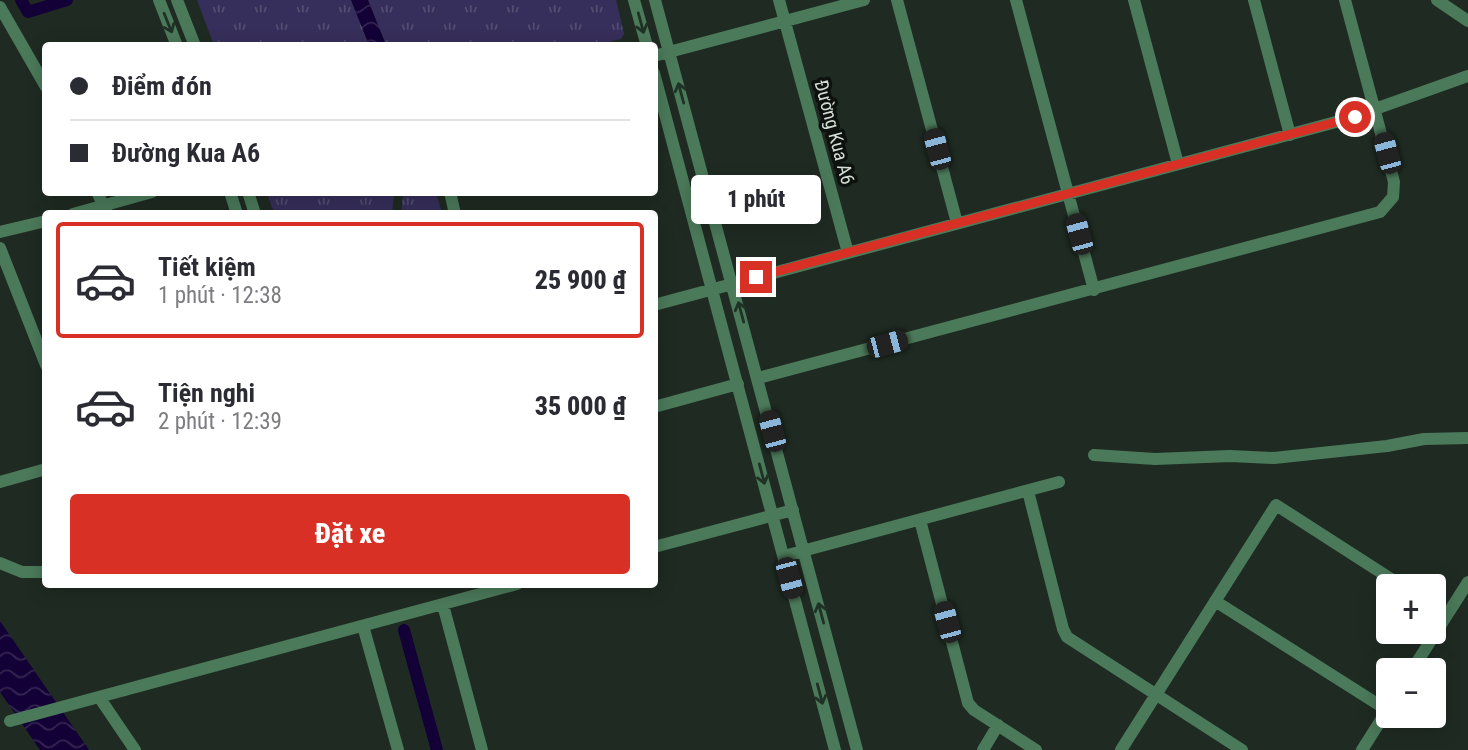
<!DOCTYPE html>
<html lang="vi">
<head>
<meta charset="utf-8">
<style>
  :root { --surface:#fff; --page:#f2f2f3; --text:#2b2b33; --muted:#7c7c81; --line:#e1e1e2; --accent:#d93025 }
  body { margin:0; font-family:"Roboto Condensed",sans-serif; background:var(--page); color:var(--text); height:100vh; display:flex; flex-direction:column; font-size:26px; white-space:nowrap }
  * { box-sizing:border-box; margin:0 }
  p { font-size:23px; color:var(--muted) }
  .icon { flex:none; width:38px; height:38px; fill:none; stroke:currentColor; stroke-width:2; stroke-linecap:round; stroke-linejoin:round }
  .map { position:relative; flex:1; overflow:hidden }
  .side { position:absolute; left:42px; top:210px; width:616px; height:378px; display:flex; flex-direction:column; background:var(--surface); border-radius:7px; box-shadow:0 4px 18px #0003 }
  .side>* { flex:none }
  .top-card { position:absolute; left:42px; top:42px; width:616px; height:154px; border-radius:7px; box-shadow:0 4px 18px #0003; display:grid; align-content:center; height:154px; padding:0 28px; background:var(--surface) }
  .controls { position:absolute; left:1376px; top:574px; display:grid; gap:14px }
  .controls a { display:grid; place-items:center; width:70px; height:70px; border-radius:7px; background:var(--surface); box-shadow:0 4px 18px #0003; font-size:35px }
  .end { position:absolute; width:32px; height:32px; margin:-16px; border:9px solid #d93025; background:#fff; box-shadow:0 0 0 4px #fff }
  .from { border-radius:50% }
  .bubble { position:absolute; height:49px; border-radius:7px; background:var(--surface); box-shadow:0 4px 18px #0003; font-size:23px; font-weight:800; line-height:49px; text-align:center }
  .car { position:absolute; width:21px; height:42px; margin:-21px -10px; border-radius:9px; box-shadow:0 0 5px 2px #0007; background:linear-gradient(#222 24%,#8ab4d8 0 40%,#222 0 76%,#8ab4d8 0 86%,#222 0) }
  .top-card b { display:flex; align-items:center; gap:24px; height:66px; font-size:26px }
  .top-card b+b { border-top:2px solid var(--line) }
  .top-card i { width:18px; height:18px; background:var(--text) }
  ul { padding:12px 0 0; list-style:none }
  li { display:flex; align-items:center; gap:21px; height:116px; margin:0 14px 10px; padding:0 14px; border:4px solid transparent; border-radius:7px }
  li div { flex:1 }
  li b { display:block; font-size:26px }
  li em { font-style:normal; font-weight:800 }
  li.on { border-color:var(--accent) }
  li>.icon { width:63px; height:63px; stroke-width:1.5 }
  .action { display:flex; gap:14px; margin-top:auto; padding:14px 28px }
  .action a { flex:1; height:80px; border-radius:7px; background:var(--accent); color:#fff; font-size:28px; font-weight:800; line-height:80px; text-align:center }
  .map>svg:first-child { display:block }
  .grass { fill:url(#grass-tufts) }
  .water { fill:url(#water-waves) }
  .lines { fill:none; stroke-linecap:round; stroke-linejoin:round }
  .canal { stroke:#120036; stroke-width:12 }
  .minor { stroke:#4b7a5a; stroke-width:12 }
  .oneway { stroke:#203125 }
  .route { stroke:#d93025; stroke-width:9 }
  .labels { text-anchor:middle; stroke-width:7; stroke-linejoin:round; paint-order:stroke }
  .street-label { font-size:19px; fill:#d5ded7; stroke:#0d120e }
</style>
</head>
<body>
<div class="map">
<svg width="1468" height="750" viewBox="0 0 1468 750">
  <defs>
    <pattern id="grass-tufts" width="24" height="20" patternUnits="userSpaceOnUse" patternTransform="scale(1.75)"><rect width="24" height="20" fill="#372f5b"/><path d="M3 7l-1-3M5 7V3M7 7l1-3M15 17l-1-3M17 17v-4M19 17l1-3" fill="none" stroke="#534d72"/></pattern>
    <pattern id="water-waves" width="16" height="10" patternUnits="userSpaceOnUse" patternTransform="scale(1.75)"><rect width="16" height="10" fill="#120036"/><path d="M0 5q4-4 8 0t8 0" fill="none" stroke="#342552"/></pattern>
  </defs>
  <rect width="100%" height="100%" fill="#1f2b22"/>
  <path class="grass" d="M197,0H351L369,45H214Z
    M368,0H616L624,34L621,39L595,45H386Z
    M267,193H394L392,214L274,213Z
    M403,193H436L442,213L401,214Z"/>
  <path class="water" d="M351,0H368L386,45H369Z
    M0,621L89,750H40L0,692Z"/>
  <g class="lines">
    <path class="canal" d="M21,0L28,12L67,0
      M404,630L437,750"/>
    <path class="minor" d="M159,0L177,46
      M177,0L195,46
      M634,0L647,46
      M655,0L857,750
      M779,0L848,253
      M897,0L957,223
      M1016,0L1094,290
      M1134,0L1178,164
      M1254,0L1290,135
      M1437,0L1468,21
      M0,7L46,87
      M654,56L864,0
      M654,73L835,750
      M97,192L107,213
      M230,192L237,214
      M248,192L255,214
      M450,192L455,214
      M73,214L152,192
      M0,232L46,221
      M0,248L46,365
      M654,305L1347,119L1468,76
      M758,378L1380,212L1393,197L1394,182L1345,0
      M654,407L738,384
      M1094,455L1155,459L1230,456L1274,458L1387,446L1424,439L1468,438
      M0,482L46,469
      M1028,491L1063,629L1067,637L1242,750
      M920,520L968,703L974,710L1036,750
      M654,547L793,510
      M784,556L1059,482
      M0,563L22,572H46
      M1215,601L1387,710
      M443,605L482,750
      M1433,606L1447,615
      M363,626L398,750
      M1412,670L1468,582
      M99,697L135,750
      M10,721L517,584
      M983,750L998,725
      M1121,750L1276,505L1402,586
      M1362,750L1388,709"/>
  </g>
  <defs><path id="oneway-shaft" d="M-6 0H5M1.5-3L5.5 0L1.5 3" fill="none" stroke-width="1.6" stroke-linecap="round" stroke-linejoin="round" transform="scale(1.75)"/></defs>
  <g class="oneway">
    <use href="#oneway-shaft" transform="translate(168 23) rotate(68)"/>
    <use href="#oneway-shaft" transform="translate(641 23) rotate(75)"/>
    <use href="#oneway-shaft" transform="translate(681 93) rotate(-105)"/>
    <use href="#oneway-shaft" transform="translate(741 312) rotate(-105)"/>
    <use href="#oneway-shaft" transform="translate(762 474) rotate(75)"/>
    <use href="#oneway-shaft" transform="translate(821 613) rotate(-105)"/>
    <use href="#oneway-shaft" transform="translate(820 694) rotate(75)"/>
  </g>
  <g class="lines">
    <path class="route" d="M756,277L1355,117"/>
  </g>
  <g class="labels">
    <g class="street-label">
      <text transform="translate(835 132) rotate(75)" y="7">Đường Kua A6</text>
    </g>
  </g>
</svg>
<div class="controls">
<a>+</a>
<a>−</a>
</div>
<i class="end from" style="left:1355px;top:117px"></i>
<i class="end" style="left:756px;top:277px"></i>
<div class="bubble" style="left:691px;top:175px;width:130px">1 phút</div>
<i class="car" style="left:937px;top:149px;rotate:345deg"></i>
<i class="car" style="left:1387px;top:153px;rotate:345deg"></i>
<i class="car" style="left:1079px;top:234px;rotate:345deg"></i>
<i class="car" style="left:887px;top:344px;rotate:75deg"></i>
<i class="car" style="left:772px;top:431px;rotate:345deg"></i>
<i class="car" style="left:789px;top:578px;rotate:165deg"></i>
<i class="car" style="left:947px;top:622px;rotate:345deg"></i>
<div class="top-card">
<b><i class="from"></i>Điểm đón</b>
<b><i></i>Đường Kua A6</b>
</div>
<section class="side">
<ul>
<li class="on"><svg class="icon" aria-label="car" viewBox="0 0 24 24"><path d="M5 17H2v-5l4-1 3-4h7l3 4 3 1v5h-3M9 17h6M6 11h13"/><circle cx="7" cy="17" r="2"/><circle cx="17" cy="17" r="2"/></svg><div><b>Tiết kiệm</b><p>1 phút · 12:38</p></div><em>25 900 ₫</em></li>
<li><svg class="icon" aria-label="car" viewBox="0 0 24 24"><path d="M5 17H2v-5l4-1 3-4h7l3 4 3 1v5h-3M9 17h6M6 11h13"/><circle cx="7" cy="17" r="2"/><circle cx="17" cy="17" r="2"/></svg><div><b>Tiện nghi</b><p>2 phút · 12:39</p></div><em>35 000 ₫</em></li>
</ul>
<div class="action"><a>Đặt xe</a></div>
</section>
</div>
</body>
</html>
